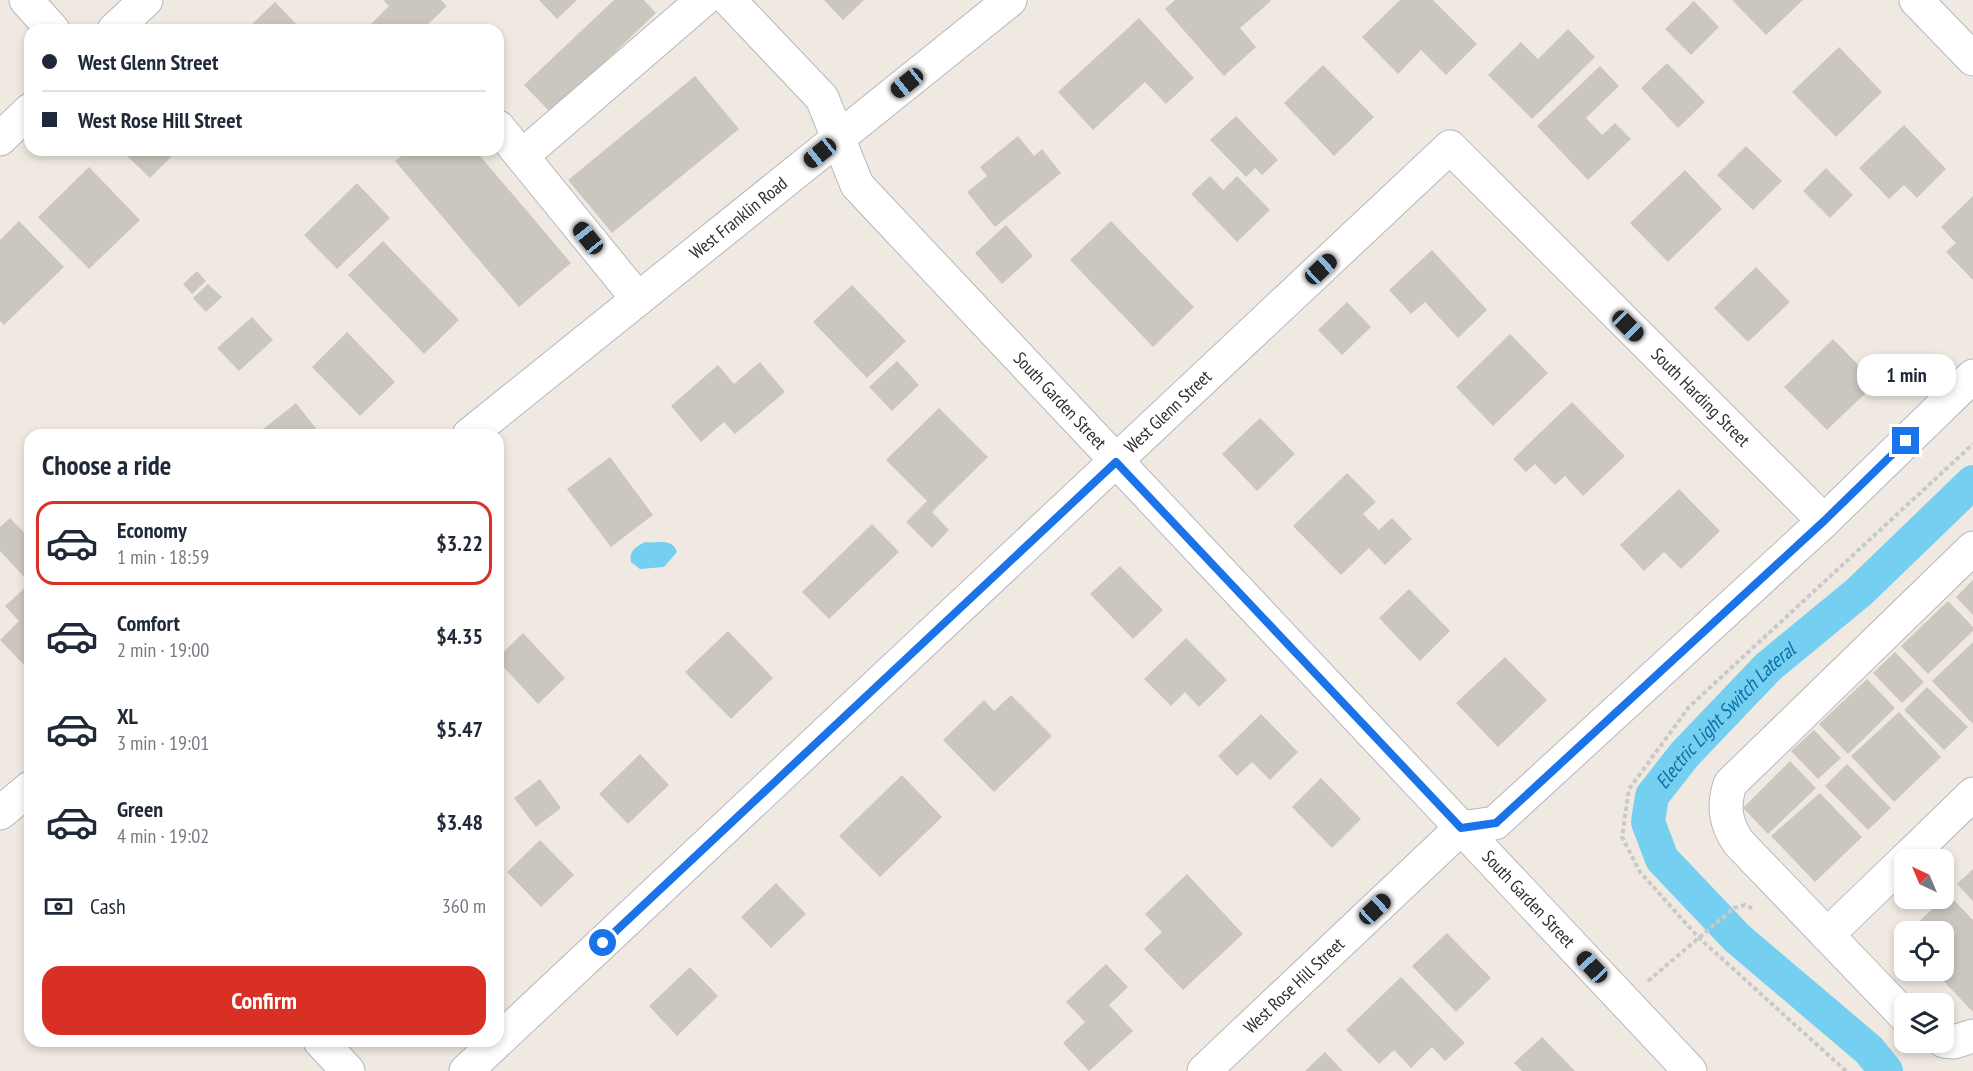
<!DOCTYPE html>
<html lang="en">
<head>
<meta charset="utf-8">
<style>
  :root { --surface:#fff; --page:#f2f2f3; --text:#1f2937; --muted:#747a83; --line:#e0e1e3; --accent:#d93025 }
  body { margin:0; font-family:"PT Sans Narrow",sans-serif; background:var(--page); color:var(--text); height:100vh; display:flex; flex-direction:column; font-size:22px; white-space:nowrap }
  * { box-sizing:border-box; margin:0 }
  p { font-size:20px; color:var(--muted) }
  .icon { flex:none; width:33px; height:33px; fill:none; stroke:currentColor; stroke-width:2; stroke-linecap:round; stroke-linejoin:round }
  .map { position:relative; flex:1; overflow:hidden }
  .sheet { position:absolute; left:24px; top:429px; width:480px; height:618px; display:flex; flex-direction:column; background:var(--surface); border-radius:18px; box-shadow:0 3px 9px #0003 }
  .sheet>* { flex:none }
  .hud { position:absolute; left:24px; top:24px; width:480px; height:132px; border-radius:18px; box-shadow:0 3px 9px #0003; display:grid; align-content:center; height:132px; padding:0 18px; background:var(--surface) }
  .needle { width:39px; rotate:316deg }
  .buttons { position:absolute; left:1894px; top:849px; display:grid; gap:12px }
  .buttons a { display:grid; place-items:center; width:60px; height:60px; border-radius:12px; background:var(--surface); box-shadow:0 3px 9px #0003; font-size:30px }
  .end { position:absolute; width:27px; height:27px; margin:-14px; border:8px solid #1a73e8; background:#fff; box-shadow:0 0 0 3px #fff }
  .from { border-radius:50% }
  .bubble { position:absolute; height:42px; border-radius:18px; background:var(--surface); box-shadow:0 3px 9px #0003; font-size:20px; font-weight:800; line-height:42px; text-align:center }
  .car { position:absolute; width:18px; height:36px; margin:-18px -9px; border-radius:8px; box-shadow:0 0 4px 2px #0007; background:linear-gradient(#222 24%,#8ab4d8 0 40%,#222 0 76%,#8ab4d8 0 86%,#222 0) }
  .hud b { display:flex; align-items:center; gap:21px; height:57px; font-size:22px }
  .hud b+b { border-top:2px solid var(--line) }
  .hud i { width:15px; height:15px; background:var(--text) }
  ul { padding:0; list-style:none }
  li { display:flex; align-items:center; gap:18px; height:84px; margin:0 12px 9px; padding:0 6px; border:3px solid transparent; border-radius:18px }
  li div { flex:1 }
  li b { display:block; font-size:22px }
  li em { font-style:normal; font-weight:800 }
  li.on { border-color:var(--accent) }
  li>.icon { width:54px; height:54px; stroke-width:1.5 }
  h2 { padding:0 18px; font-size:27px; line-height:72px }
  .pay { display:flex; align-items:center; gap:15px; height:66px; padding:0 18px; font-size:22px }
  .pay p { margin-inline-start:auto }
  .action { display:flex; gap:12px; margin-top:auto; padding:12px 18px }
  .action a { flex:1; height:69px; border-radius:18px; background:var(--accent); color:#fff; font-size:24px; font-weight:800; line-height:69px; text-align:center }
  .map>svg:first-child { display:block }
  .water { fill:#75cff0 }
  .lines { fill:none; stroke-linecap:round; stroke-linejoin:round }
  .canal { stroke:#75cff0; stroke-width:34 }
  .building { fill:#cbc7bf }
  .minor-casing { stroke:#b4b7c1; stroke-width:35 }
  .path { stroke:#c9c9c9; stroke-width:4; stroke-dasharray:4.5 3; stroke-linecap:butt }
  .minor { stroke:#fff; stroke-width:33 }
  .route { stroke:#1a73e8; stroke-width:8 }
  .labels { text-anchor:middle; stroke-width:4.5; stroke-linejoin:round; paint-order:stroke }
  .street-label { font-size:18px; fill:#2e2e2e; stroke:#fff }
  .water-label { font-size:20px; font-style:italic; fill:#0d6fa3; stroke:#fff }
</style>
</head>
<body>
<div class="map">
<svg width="1973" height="1071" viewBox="0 0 1973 1071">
  <rect width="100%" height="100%" fill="#efe9e1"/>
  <path class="water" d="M645,542C657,544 672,537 677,552L664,567L640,569L631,562C629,550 636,547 645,542Z"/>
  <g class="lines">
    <path class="canal" id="s1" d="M1886,1071L1869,1050L1737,938L1662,859L1648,822L1652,796L1684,755L1768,667L1859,592L1973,482"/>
  </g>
  <path class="building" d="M383,0H441L447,6L422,30H371L368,27L389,6Z
    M539,0H577L557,19Z
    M614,0H644L656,13L551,113L524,85Z
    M824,0H864L843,20Z
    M1175,0H1270L1271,1L1240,28L1256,47L1224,76L1165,9Z
    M1400,0H1433L1477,44L1446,75L1421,50L1398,74L1362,37Z
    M1732,0H1803L1766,35Z
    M1694,1L1719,27L1691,55L1665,29Z
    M275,2L302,30H246Z
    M1139,18L1194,78L1166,104L1145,82L1093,130L1058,92Z
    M1568,29L1595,57L1532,119L1488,75L1521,42L1538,59Z
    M1839,47L1882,92L1836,137L1792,92Z
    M1667,63L1705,102L1678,128L1641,88Z
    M1323,65L1374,117L1334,156L1284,103Z
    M1600,66L1619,86L1586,118L1602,135L1615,123L1631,139L1588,180L1537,126Z
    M695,76L739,129L612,233L568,180Z
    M1236,116L1278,160L1262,175L1255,168L1246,177L1210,140Z
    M1904,125L1946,169L1917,198L1904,185L1889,199L1859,168Z
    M1018,136L1034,156L1042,149L1061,173L995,227L967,192L987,176L980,167Z
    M1746,146L1782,181L1753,210L1717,175Z
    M121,150H178L150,178Z
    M409,150H475L571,263L519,307L395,161Z
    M89,167L140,220L89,269L38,217Z
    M1826,168L1853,195L1830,218L1803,191Z
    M1685,170L1722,209L1668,262L1630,223Z
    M1210,176L1223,190L1237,176L1270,210L1237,242L1191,194Z
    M357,183L390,218L337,269L304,235Z
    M1973,196V280L1946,252L1956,243L1941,227Z
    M19,221L64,267L4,325L0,321V240Z
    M1111,221L1194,307L1153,347L1070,260Z
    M1006,225L1033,256L1002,284L975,253Z
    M383,241L459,320L424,354L348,275Z
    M1432,250L1487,310L1458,338L1425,302L1411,314L1389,290Z
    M1756,267L1790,302L1748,342L1714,308Z
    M197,271L206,281L192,294L183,284Z
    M208,284L222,297L206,312L193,298Z
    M852,285L906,341L867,378L813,322Z
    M1347,302L1371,327L1342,355L1318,330Z
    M252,317L273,340L239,371L217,348Z
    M347,332L395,382L360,416L312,367Z
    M1510,334L1548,373L1493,426L1456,387Z
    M1833,339L1876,383L1827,430L1784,387Z
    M897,361L919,385L892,411L869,387Z
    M760,362L785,392L735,434L724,422L701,442L671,406L718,365L734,384Z
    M1572,402L1625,456L1583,496L1565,476L1555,485L1535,464L1526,472L1513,459Z
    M296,403L321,435H258L257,434Z
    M939,408L988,457L932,512L949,530L932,548L906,522L927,501L886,460Z
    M1260,418L1295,454L1257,491L1222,454Z
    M610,457L653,515L611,547L567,489Z
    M1347,473L1376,502L1363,514L1379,530L1392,518L1412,539L1385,565L1369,548L1341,575L1293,526Z
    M1679,489L1720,531L1681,569L1664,552L1644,571L1620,545Z
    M10,518L30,539V574L25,578L0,551V527Z
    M872,524L899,552L829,619L802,592Z
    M1120,566L1163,610L1133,639L1090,594Z
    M1973,580V615L1956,597Z
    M27,586L30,589V671L0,640L19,621L5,606Z
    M1409,589L1450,631L1420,661L1379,618Z
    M1948,601L1973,627V631L1928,674L1901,646Z
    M728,631L773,678L731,719L685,672Z
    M523,633L565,678L538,704L498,661V657Z
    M1186,638L1227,680L1199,707L1185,692L1171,706L1144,679Z
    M1973,642V724L1932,681Z
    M1895,652L1924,682L1902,703L1873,673Z
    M1505,657L1547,700L1498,747L1456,703Z
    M1867,679L1895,708L1848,754L1819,724Z
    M1927,687L1968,727L1944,750L1904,710Z
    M1011,695L1052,736L994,792L943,740L984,700L994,711Z
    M1899,712L1941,757L1894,802L1851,756Z
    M1261,714L1298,752L1270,780L1252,762L1237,776L1218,756Z
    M1814,730L1841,758L1818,779L1791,751Z
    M640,754L669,785L628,824L599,794Z
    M1790,761L1816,788L1768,834L1743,808Z
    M1847,764L1891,808L1868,830L1825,786Z
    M902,775L942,817L880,877L839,836Z
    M1321,778L1361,819L1332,848L1292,807Z
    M540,779L561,808L536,827L514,798Z
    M1820,793L1862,837L1815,882L1771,836Z
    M540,840L574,875L541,907L507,872Z
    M1973,869V901L1957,884Z
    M1187,874L1243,934L1183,990L1144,949L1162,932L1145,914Z
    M776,883L806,914L771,948L741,917Z
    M1948,894L1973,920V1012L1933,970H1944V932H1908Z
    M1447,933L1491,978L1456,1012L1412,966Z
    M1106,964L1128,987L1109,1005L1133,1031L1089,1071L1063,1043L1085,1022L1066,1002Z
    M690,967L718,996L677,1036L649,1006Z
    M1401,977L1465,1043L1445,1061L1432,1047L1411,1068L1394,1050L1379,1064L1346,1030Z
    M1542,1037L1575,1071H1522L1514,1063Z
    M1325,1052L1343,1071H1305Z"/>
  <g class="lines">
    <defs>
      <g id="minor">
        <path d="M26,0L53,30"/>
        <path id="s2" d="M729,0L822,98L857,185L1690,1071"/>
        <path d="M1916,0L1973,59"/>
        <path d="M114,30L146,0"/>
        <path d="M498,127L638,299"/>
        <path d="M0,139L30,110"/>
        <path d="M522,156L703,0"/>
        <path id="s3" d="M469,435L1010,0"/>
        <path d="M0,813L30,788"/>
        <path d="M1905,860L1973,794"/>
        <path d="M1827,935L1905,860"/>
        <path d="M1905,1016L1738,842C1725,822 1723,806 1730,784L1973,548"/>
        <path d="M320,1041L348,1071"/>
        <path d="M1944,1041L1954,1042L1973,1036"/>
        <path id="s4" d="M466,1071L1450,147L1824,521"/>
        <path id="s5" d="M1204,1071L1461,828L1495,823L1824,521L1973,376"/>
      </g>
    </defs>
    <use href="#minor" class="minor-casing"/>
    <path class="path" d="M1648,981L1734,908L1745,905L1754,909
      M1846,1071L1698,937L1640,872L1622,837L1629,789L1689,707L1973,444"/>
    <use href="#minor" class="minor"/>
  </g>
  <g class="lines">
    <path class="route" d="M603,943L1116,462L1461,828L1496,823L1824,521L1906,441"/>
  </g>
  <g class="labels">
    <g class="street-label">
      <text dy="6" stroke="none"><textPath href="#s3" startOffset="346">West Franklin Road</textPath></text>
      <text dy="6" stroke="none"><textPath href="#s4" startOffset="1704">South Harding Street</textPath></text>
      <text dy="6" stroke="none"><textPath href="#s2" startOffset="525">South Garden Street</textPath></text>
      <text dy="6" stroke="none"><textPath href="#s4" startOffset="963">West Glenn Street</textPath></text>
      <text dy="6" stroke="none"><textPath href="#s2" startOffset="1209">South Garden Street</textPath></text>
      <text dy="6" stroke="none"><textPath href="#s5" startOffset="124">West Rose Hill Street</textPath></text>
    </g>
    <g class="water-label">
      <text dy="7" stroke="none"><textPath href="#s1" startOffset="484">Electric Light Switch Lateral</textPath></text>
    </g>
  </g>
</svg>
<div class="buttons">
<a><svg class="needle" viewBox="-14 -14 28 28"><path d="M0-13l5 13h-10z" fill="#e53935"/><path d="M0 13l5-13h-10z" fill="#747a83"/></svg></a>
<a><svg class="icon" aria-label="locate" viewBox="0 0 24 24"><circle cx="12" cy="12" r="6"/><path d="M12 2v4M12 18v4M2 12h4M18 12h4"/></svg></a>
<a><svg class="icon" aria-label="layers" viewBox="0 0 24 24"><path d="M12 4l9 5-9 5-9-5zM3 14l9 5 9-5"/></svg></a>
</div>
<i class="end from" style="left:603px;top:943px"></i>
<i class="end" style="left:1906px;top:441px"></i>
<div class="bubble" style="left:1857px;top:354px;width:99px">1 min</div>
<i class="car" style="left:907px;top:83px;rotate:231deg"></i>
<i class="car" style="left:820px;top:153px;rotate:231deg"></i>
<i class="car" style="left:588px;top:238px;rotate:321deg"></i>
<i class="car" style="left:1321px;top:269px;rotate:47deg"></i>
<i class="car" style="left:1628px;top:326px;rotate:135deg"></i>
<i class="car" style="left:1375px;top:909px;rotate:47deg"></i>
<i class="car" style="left:1592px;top:967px;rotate:317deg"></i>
<div class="hud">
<b><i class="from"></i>West Glenn Street</b>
<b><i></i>West Rose Hill Street</b>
</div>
<section class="sheet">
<h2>Choose a ride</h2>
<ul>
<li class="on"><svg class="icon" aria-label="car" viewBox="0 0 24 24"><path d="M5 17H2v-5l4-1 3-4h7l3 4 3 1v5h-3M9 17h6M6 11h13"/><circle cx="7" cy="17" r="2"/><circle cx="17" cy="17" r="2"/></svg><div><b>Economy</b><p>1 min · 18:59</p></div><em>$3.22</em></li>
<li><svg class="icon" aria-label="car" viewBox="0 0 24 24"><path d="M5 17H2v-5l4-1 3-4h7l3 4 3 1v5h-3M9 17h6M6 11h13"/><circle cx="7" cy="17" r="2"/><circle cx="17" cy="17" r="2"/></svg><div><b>Comfort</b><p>2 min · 19:00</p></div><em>$4.35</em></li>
<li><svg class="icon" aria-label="car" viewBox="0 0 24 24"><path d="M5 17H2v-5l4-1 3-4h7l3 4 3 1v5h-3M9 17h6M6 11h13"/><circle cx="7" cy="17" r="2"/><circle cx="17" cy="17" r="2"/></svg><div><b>XL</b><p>3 min · 19:01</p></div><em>$5.47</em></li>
<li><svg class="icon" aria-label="car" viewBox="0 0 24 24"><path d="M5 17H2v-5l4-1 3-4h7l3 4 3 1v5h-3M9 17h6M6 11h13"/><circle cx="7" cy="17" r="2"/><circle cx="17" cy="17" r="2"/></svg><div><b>Green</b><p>4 min · 19:02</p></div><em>$3.48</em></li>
</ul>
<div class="pay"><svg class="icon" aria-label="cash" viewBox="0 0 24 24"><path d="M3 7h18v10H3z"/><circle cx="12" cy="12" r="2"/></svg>Cash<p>360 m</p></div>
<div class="action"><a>Confirm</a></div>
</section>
</div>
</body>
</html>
